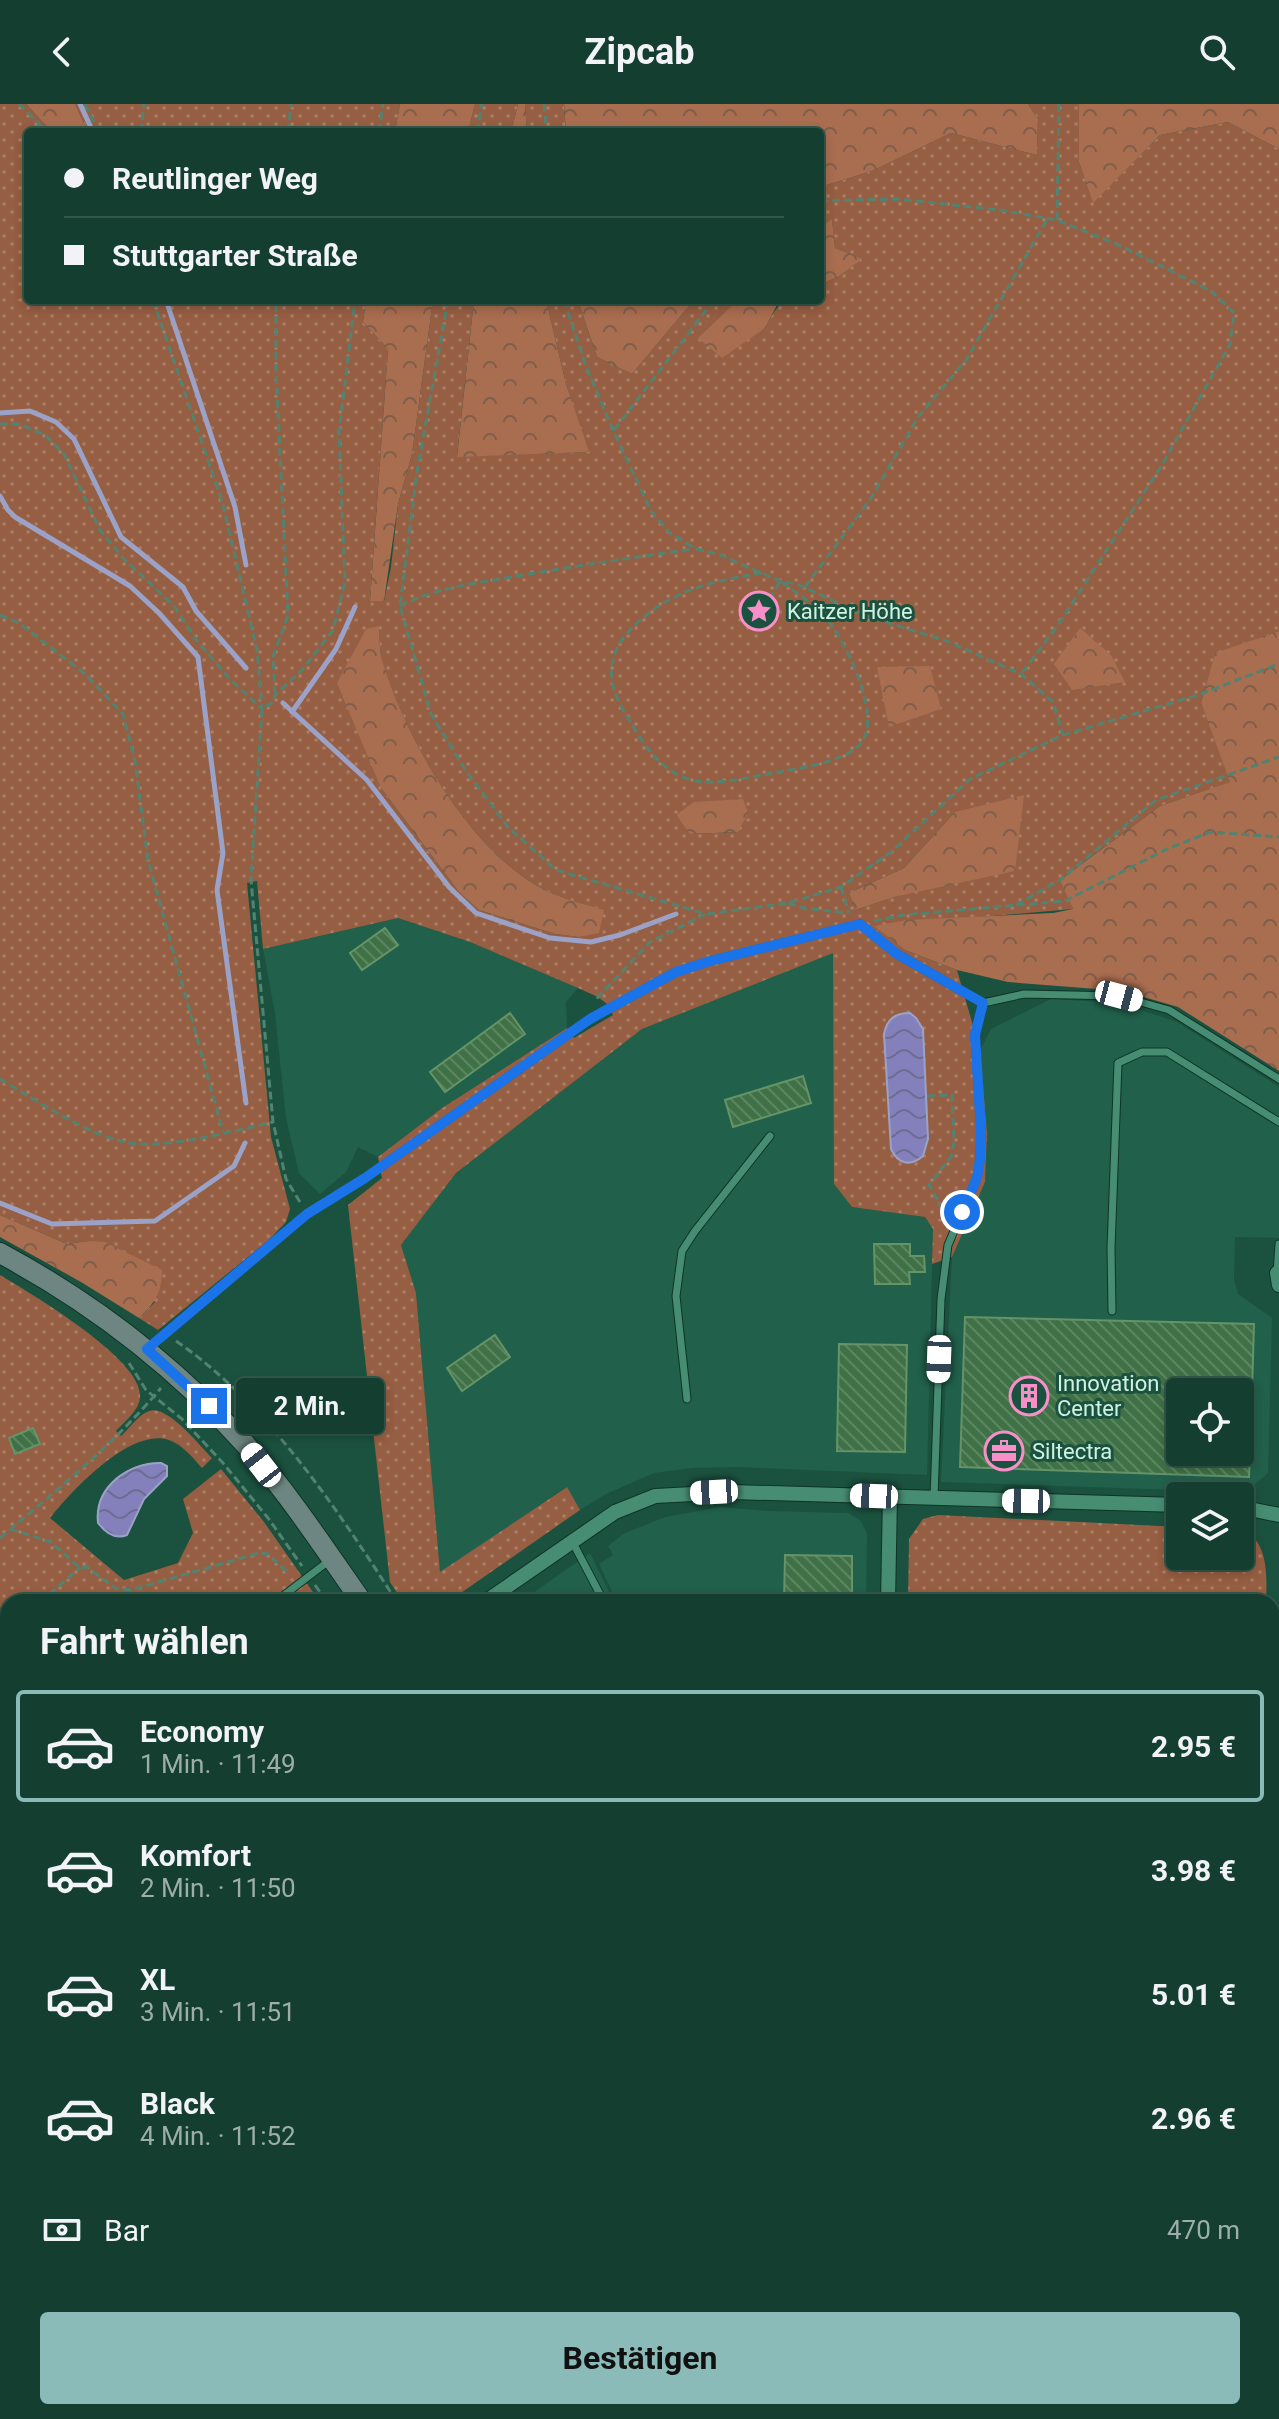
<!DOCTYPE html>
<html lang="de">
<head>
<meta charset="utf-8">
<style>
  :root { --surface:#143e2f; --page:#21493b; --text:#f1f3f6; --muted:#9daeaa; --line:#33574b; --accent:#8bbbb9 }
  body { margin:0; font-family:Roboto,sans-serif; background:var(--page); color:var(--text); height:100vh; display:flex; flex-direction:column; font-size:30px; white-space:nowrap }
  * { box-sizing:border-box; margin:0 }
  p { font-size:26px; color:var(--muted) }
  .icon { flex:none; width:44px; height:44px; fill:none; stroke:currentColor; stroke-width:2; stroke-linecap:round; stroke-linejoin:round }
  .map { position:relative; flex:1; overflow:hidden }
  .side { position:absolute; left:0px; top:1490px; width:1280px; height:826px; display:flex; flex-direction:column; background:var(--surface); border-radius:24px 24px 0 0; box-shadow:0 4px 12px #0003,0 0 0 2px var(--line) }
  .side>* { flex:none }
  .hud { position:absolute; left:24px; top:24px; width:800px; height:176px; border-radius:8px; box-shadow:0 4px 12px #0003,0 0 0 2px var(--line); display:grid; align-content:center; height:176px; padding:0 40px; background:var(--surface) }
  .controls { position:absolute; left:1166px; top:1274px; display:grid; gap:16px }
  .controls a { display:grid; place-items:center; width:88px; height:88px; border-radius:8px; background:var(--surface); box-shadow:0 4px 12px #0003,0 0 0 2px var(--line); font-size:40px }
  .end { position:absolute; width:36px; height:36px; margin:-18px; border:10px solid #1a73e8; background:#fff; box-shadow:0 0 0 4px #fff }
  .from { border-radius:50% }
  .bubble { position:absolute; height:56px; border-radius:8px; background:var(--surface); box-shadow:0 4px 12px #0003,0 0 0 2px var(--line); font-size:26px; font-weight:700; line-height:56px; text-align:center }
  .car { position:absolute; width:24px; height:48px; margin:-24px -12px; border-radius:10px; box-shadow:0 0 6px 2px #0007; background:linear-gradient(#fff 24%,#345 0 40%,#fff 0 76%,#345 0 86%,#fff 0) }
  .hud b { display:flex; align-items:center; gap:28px; height:76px; font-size:30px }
  .hud b+b { border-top:2px solid var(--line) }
  .hud i { width:20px; height:20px; background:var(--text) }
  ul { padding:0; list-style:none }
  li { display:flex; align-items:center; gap:24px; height:112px; margin:0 16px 12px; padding:0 24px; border:4px solid transparent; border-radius:8px }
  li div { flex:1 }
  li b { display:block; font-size:30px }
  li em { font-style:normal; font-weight:700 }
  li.selected { border-color:var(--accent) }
  li>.icon { width:72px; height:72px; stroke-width:1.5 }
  h2 { padding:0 40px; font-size:36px; line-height:96px }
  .pay { display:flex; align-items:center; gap:20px; height:88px; padding:0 40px; font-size:30px }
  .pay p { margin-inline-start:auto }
  .button { display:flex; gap:16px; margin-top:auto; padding:16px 40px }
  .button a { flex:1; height:92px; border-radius:8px; background:var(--accent); color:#111; font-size:32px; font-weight:700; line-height:92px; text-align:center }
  header { display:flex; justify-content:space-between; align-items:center; height:104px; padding:0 40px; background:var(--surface); font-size:36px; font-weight:700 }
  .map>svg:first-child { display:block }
  .built { fill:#21604b; fill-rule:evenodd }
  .grass { fill:url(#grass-dots); fill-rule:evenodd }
  .forest { fill:url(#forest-crowns) }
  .pitch { fill:#965e42 }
  .water { fill:url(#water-waves); stroke:#9ba2c7; stroke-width:2 }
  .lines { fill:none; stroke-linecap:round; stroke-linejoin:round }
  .stream { stroke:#9ba2c7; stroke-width:5 }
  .building { fill:url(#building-back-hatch); stroke:#649468; stroke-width:2 }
  .service-casing { stroke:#0e3427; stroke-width:9 }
  .minor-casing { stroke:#0e3427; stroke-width:16 }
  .tertiary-casing { stroke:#0e3427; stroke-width:20 }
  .secondary-casing { stroke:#0e3427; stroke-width:22 }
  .path { stroke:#528371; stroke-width:3; stroke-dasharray:8 4; stroke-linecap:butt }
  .service { stroke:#478d73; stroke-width:7 }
  .minor { stroke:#478d73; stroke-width:14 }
  .tertiary { stroke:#478d73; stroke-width:18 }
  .secondary { stroke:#6e8681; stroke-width:20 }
  .route { stroke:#1a73e8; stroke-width:10 }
  .labels { text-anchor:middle; stroke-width:6; stroke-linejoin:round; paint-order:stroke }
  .poi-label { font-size:22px; fill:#d0f2e3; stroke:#1b523f; text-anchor:start }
</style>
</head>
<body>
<header><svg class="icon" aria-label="back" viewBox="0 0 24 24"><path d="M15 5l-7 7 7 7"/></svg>Zipcab<svg class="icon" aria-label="search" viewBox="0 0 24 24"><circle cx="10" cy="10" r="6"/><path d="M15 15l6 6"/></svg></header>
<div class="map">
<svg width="1279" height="2315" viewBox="0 0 1279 2315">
  <defs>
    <pattern id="grass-dots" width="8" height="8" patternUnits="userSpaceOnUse" patternTransform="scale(2)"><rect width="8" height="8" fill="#965e42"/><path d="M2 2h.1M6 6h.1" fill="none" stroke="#a87d66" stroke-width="1.8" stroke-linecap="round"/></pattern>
    <pattern id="forest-crowns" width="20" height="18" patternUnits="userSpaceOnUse" patternTransform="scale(2)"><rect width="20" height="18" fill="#a96d50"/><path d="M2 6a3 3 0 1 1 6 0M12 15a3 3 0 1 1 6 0" fill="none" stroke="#7e5f4b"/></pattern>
    <pattern id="water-waves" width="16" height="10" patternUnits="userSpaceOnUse" patternTransform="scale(2)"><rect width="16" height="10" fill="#8480bb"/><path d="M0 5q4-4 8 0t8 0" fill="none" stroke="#6c6d91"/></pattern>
    <pattern id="building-back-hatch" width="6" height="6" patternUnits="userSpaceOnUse" patternTransform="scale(2)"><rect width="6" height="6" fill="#407146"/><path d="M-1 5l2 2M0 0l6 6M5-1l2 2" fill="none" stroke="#5b8661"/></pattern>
  </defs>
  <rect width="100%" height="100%" fill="#1b523f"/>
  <path class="built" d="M398,814L470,838L578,884L566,898L567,924L442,1004L378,1053L358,1043L346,1068L320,1090L299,1069L286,1014L275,909L263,845Z
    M834,848V1080L852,1103L925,1113L933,1125L927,1371L737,1363L693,1364L654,1369L606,1390L580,1406L566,1383L440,1469L416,1189L401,1141L456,1069L642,925Z
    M1051,895L1120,899L1177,918L1279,983V1134L1235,1133L1234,1176L1238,1190L1272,1214L1268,1369L1252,1383L1237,1388L941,1378L952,1153L985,1078L987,1029L980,946L991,925ZM1180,1288H1240V1348H1180Z
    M721,1403L768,1407L848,1409L861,1417L867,1430L866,1498H617L599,1460L613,1451L608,1442L625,1429L665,1413Z
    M590,1449L614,1498H520Z
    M1272,2278L1279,2281V2315H1245L1249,2308H1272Z
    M753,2308H1181L1172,2315H745Z"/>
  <path class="grass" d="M0,0H26L52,28H28V196H366L363,218L388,245L370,496L384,497L391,463L398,400L412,350L433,196H474L457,352L588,348L566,280L546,196H578L597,253L632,270L694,196H738L699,234L765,224C783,190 784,196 820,196V180L838,173L861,155L835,144L832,116L820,124V83L872,67L951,29L1037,51L1038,15L1028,0H1079V58L1093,98L1160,31L1228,18L1279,45V527L1215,550L1201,599L1231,678L1160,702L1061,775L1073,805L875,822L905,846L957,866L980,946L987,1029L985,1078L952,1153L932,1160L933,1125L925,1113L852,1103L834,1080L833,849L642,925L456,1069L401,1141L416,1189L440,1468L567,1383L580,1406L448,1498H403L390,1478L348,1101L382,1074L378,1053L442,1004L567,924L574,934L613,911L607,900L598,893L578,884L470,838L398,814L263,845L257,777L247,779L271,1033L290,1105L286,1118L270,1135L158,1226L139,1214L155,1198L89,1137L67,1140L0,1111ZM379,523C380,535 379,548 383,560C408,638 470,748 545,786C563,795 584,800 603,806L578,833L555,830L479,806L459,788L381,684ZM955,708L898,792L855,806L849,789L904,764ZM676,711L738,728L691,730Z
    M75,0H400L395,28H88Z
    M475,0H518L511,28H468Z
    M525,0H564L566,28H527Z
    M0,1171C30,1189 142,1255 140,1292C140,1306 125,1317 116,1327L121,1332C129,1325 138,1311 149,1307C167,1300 200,1342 212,1354L202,1364C193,1354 183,1341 169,1336C130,1323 71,1388 50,1414L124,1476L178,1459L193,1429L183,1395L221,1365L264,1418L320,1498H8V1623L0,1627Z
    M938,1411L1180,1423V1452H1240V1425C1269,1435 1267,1472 1266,1498H908L909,1435L923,1415Z
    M8,1818V2042L0,2046V1822Z
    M228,2308H691L688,2315H231Z"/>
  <path class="forest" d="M26,0H75L88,28H52Z
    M400,0H475L468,28H395Z
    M518,0H525L527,28H511Z
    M564,0H1028L1038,15L1037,51L951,29L872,67L820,83V28H566Z
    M1079,0H1279V45L1228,18L1160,31L1093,99L1079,58Z
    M832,115L835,144L862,155L838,173L820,180V124Z
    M366,196H433L412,350L398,400L384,497H370L388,245L363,218Z
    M474,196H546L566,280L589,348L457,353Z
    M578,196H694L632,270L597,253Z
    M738,196H786L777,201L765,224L722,254L698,234Z
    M379,522C380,534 379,548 383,559C407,637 471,749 545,786C563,795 585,800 604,806L599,829L578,833L555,830L479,806L459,788L381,684L337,579L366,525Z
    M1080,524L1111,551L1125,578L1072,586L1054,560Z
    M1279,527V967L1178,903L1123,887L1008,878L957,866L905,846L874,822L907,816L1053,809L1073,805L1060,776L1160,702L1230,678L1201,599L1215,549Z
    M930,562L941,605L889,623L877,563Z
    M1024,691L1015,767L898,792L855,806L849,789L904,764L955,708Z
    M743,695L748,709L738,728L690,730L676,711L694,698Z
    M0,1111L67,1140L89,1137L105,1138L162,1166C162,1189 155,1199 139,1214L81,1178L0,1133Z"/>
  <path class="pitch" d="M8,1623V1818L0,1822V1627Z"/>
  <path class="water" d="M910,909L916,914L923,925L928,1035L923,1052C910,1063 898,1060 891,1045L884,930C887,915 895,909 910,909Z
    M161,1359L167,1362V1372L144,1395L127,1431C115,1436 105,1428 98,1419C94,1383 129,1358 161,1359Z"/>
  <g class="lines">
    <path class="stream" d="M80,0L93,28
      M166,196L235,403L246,461
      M0,309L30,307L56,318L74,335L121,433L183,483L196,507L246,564
      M0,392L8,406L15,413L130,482L159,509L198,553L223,749L217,786L246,999
      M283,599L367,676L449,783L476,809L550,834L591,838L620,831L676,810
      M292,608L336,545L355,503
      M0,1099L52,1120L155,1117L234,1062L245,1039"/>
  </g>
  <path class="building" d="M385,824L398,841L362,866L350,849Z
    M510,909L525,930L445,988L430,968Z
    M803,972L811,999L733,1023L725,996Z
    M874,1140H910V1152H924L925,1168H909L910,1180H875Z
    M965,1213L1254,1220L1252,1288H1180V1348H1250L1249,1373L960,1363Z
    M495,1231L510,1253L462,1287L447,1264Z
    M839,1240L907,1241L905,1348L837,1347Z
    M33,1324L40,1340L15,1350L9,1334Z
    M785,1451L852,1452V1498H784Z"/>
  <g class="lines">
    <defs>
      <path id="service" d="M1277,1169L1279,1140
        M1112,1207L1111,1144L1118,959L1142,948H1167L1279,1018
        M149,1243L307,1110L365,1074L590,915L676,868L710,857L860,820L897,850L983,899
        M687,1295L676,1192L682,1147L695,1127L770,1032
        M934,1394L941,1195L948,1141L977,1074L980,1055L981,1026L975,931L983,899L1024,890L1119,892L1169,906L1279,975
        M572,1437L604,1498
        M275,1498L330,1456"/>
      <path id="minor" d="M1277,1169L1279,1181
        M1240,1403L1279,1411
        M485,1498L615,1408L655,1392L732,1388L1180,1401
        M888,1498L890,1392
        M1272,1815L1279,1570
        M0,2163L8,2160
        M714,2315L719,2308"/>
      <path id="tertiary" d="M1219,2315L1227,2308"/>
      <path id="secondary" d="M0,1149C93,1199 175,1262 245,1340C288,1389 325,1445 362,1498
        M1272,2006H1279"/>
    </defs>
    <use href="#service" class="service-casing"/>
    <use href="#minor" class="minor-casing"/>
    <use href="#tertiary" class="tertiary-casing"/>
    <use href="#secondary" class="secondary-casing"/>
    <path class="path" d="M19,0L47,28
      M85,0L99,28
      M544,0L547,28
      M141,28L144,0
      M288,28L291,0
      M379,28L383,0
      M477,28L482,0
      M820,97L898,95L1000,106L1057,116L1123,143L1211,187L1234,209L1230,240L1162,361L1056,524L1021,570
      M1057,116L1059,0
      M153,196L222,397L257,546L262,605
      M448,196L417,368L400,502L431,610L466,667L508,723L556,766L706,810L650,838L598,893L596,898
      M564,196L585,260L613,326L651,407L670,429L696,445L718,450L780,477L797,480L866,512L947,537L1021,570L1053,598L1063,631
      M0,320H19L45,331L64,350L100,426L122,453L174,502L197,537L230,575L262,605
      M614,326L714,196
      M762,469C714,477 673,485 636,520C628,528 619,537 615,549C606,575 616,595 630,617C642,638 659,664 683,673C709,684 745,674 772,669C796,665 848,658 862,638C882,609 843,532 823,510C810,498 794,487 780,477L764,504
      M805,483L871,394L918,313L966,256L1048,114
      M400,502C433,485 469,480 506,474C568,463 631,454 693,445
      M0,511L19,519L85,570L123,610L135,657L148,756L223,1028
      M275,589L273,553L288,511L276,267V196
      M841,783L849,809
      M788,799L804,804L847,809
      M1016,801L1060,776L1156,696L1279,653
      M707,810L788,799L841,783L891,748L970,675L1063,631L1198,591L1279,560
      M874,817L903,811L1065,797L1165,746L1210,728L1279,733
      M0,975C36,996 97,1038 139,1040C179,1042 234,1027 273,1018
      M927,992L952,991L954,1038L951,1053L929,1081L947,1113
      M300,1098L286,1075L273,1018L251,776L262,605L273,598L275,591L302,566L333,526L345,477L339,328L355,196
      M176,1237C268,1300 337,1405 397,1498
      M129,1259L146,1286L182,1315L223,1359L268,1414L302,1462
      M10,1425L51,1438L80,1464L87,1463L115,1484L131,1486L259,1449L268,1450L289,1470
      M0,1434C57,1386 113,1341 161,1284
      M315,1481L327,1498
      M40,1498L80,1464
      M0,1531L8,1524
      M1272,2210L1279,2211
      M1272,2223L1279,2238
      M250,2308V2315
      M473,2308L474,2315
      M354,2315L358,2308"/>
    <use href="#service" class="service"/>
    <use href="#minor" class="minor"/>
    <use href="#tertiary" class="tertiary"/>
    <use href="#secondary" class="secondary"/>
  </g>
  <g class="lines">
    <path class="route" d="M209,1302L147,1245L307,1110L365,1074L590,915L676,868L710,857L860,820L897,850L983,899L975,931L981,1026L980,1055L977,1074L962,1108"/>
  </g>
  <defs>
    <symbol id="sight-ring" viewBox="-11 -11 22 22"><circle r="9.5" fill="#1b523f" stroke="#f98fc9" stroke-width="1.5"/><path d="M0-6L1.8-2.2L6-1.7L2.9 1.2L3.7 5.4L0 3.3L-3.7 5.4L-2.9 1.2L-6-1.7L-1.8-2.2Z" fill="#f98fc9"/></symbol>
    <symbol id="building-ring" viewBox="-11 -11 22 22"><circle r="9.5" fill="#1b523f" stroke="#f98fc9" stroke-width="1.5"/><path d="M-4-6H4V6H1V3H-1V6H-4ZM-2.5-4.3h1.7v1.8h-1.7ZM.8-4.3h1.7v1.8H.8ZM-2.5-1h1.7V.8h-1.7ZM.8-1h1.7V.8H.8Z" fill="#f98fc9"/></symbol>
    <symbol id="office-ring" viewBox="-11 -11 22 22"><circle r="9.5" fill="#1b523f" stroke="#f98fc9" stroke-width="1.5"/><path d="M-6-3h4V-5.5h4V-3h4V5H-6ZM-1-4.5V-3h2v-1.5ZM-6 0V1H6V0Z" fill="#f98fc9"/></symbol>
  </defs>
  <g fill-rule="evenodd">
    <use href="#sight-ring" x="737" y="485" width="44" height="44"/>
    <use href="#building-ring" x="1007" y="1270" width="44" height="44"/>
    <use href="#office-ring" x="982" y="1325" width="44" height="44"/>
  </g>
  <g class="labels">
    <g class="poi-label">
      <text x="787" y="515">Kaitzer Höhe</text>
      <text x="1057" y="1287">Innovation<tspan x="1057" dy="25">Center</tspan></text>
      <text x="1032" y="1355">Siltectra</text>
    </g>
  </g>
</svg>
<div class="controls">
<a><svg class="icon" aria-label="locate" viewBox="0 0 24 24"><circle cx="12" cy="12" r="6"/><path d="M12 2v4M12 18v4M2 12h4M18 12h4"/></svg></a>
<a><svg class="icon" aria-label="layers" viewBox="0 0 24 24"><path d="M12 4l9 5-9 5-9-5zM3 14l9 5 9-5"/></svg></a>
</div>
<i class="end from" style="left:962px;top:1108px"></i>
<i class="end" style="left:209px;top:1302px"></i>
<div class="bubble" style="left:236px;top:1274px;width:148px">2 Min.</div>
<i class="car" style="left:1119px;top:892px;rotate:105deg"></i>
<i class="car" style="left:939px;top:1255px;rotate:182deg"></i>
<i class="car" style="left:261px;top:1361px;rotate:322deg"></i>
<i class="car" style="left:714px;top:1388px;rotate:267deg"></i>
<i class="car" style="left:874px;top:1392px;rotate:272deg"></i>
<i class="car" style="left:1026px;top:1397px;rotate:271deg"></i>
<div class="hud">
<b><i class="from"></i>Reutlinger Weg</b>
<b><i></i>Stuttgarter Straße</b>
</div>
<section class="side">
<h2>Fahrt wählen</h2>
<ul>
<li class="selected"><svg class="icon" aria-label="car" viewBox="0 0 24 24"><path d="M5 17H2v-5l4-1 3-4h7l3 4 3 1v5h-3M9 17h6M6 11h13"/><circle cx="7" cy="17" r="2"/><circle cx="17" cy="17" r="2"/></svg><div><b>Economy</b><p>1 Min. · 11:49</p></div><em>2.95 €</em></li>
<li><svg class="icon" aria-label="car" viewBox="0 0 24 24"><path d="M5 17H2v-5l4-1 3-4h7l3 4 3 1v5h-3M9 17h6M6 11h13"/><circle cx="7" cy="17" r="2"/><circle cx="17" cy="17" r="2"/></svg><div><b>Komfort</b><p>2 Min. · 11:50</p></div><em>3.98 €</em></li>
<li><svg class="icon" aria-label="car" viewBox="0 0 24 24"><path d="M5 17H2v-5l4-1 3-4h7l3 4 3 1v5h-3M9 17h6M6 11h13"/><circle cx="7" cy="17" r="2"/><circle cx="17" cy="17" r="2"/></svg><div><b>XL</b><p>3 Min. · 11:51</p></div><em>5.01 €</em></li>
<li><svg class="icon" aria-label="car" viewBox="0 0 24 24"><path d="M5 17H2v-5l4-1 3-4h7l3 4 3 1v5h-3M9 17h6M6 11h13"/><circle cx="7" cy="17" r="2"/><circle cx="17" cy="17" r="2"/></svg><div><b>Black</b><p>4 Min. · 11:52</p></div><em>2.96 €</em></li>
</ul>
<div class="pay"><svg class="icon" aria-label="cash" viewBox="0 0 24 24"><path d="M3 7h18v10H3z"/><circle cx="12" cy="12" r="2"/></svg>Bar<p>470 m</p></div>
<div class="button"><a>Bestätigen</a></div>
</section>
</div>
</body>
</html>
